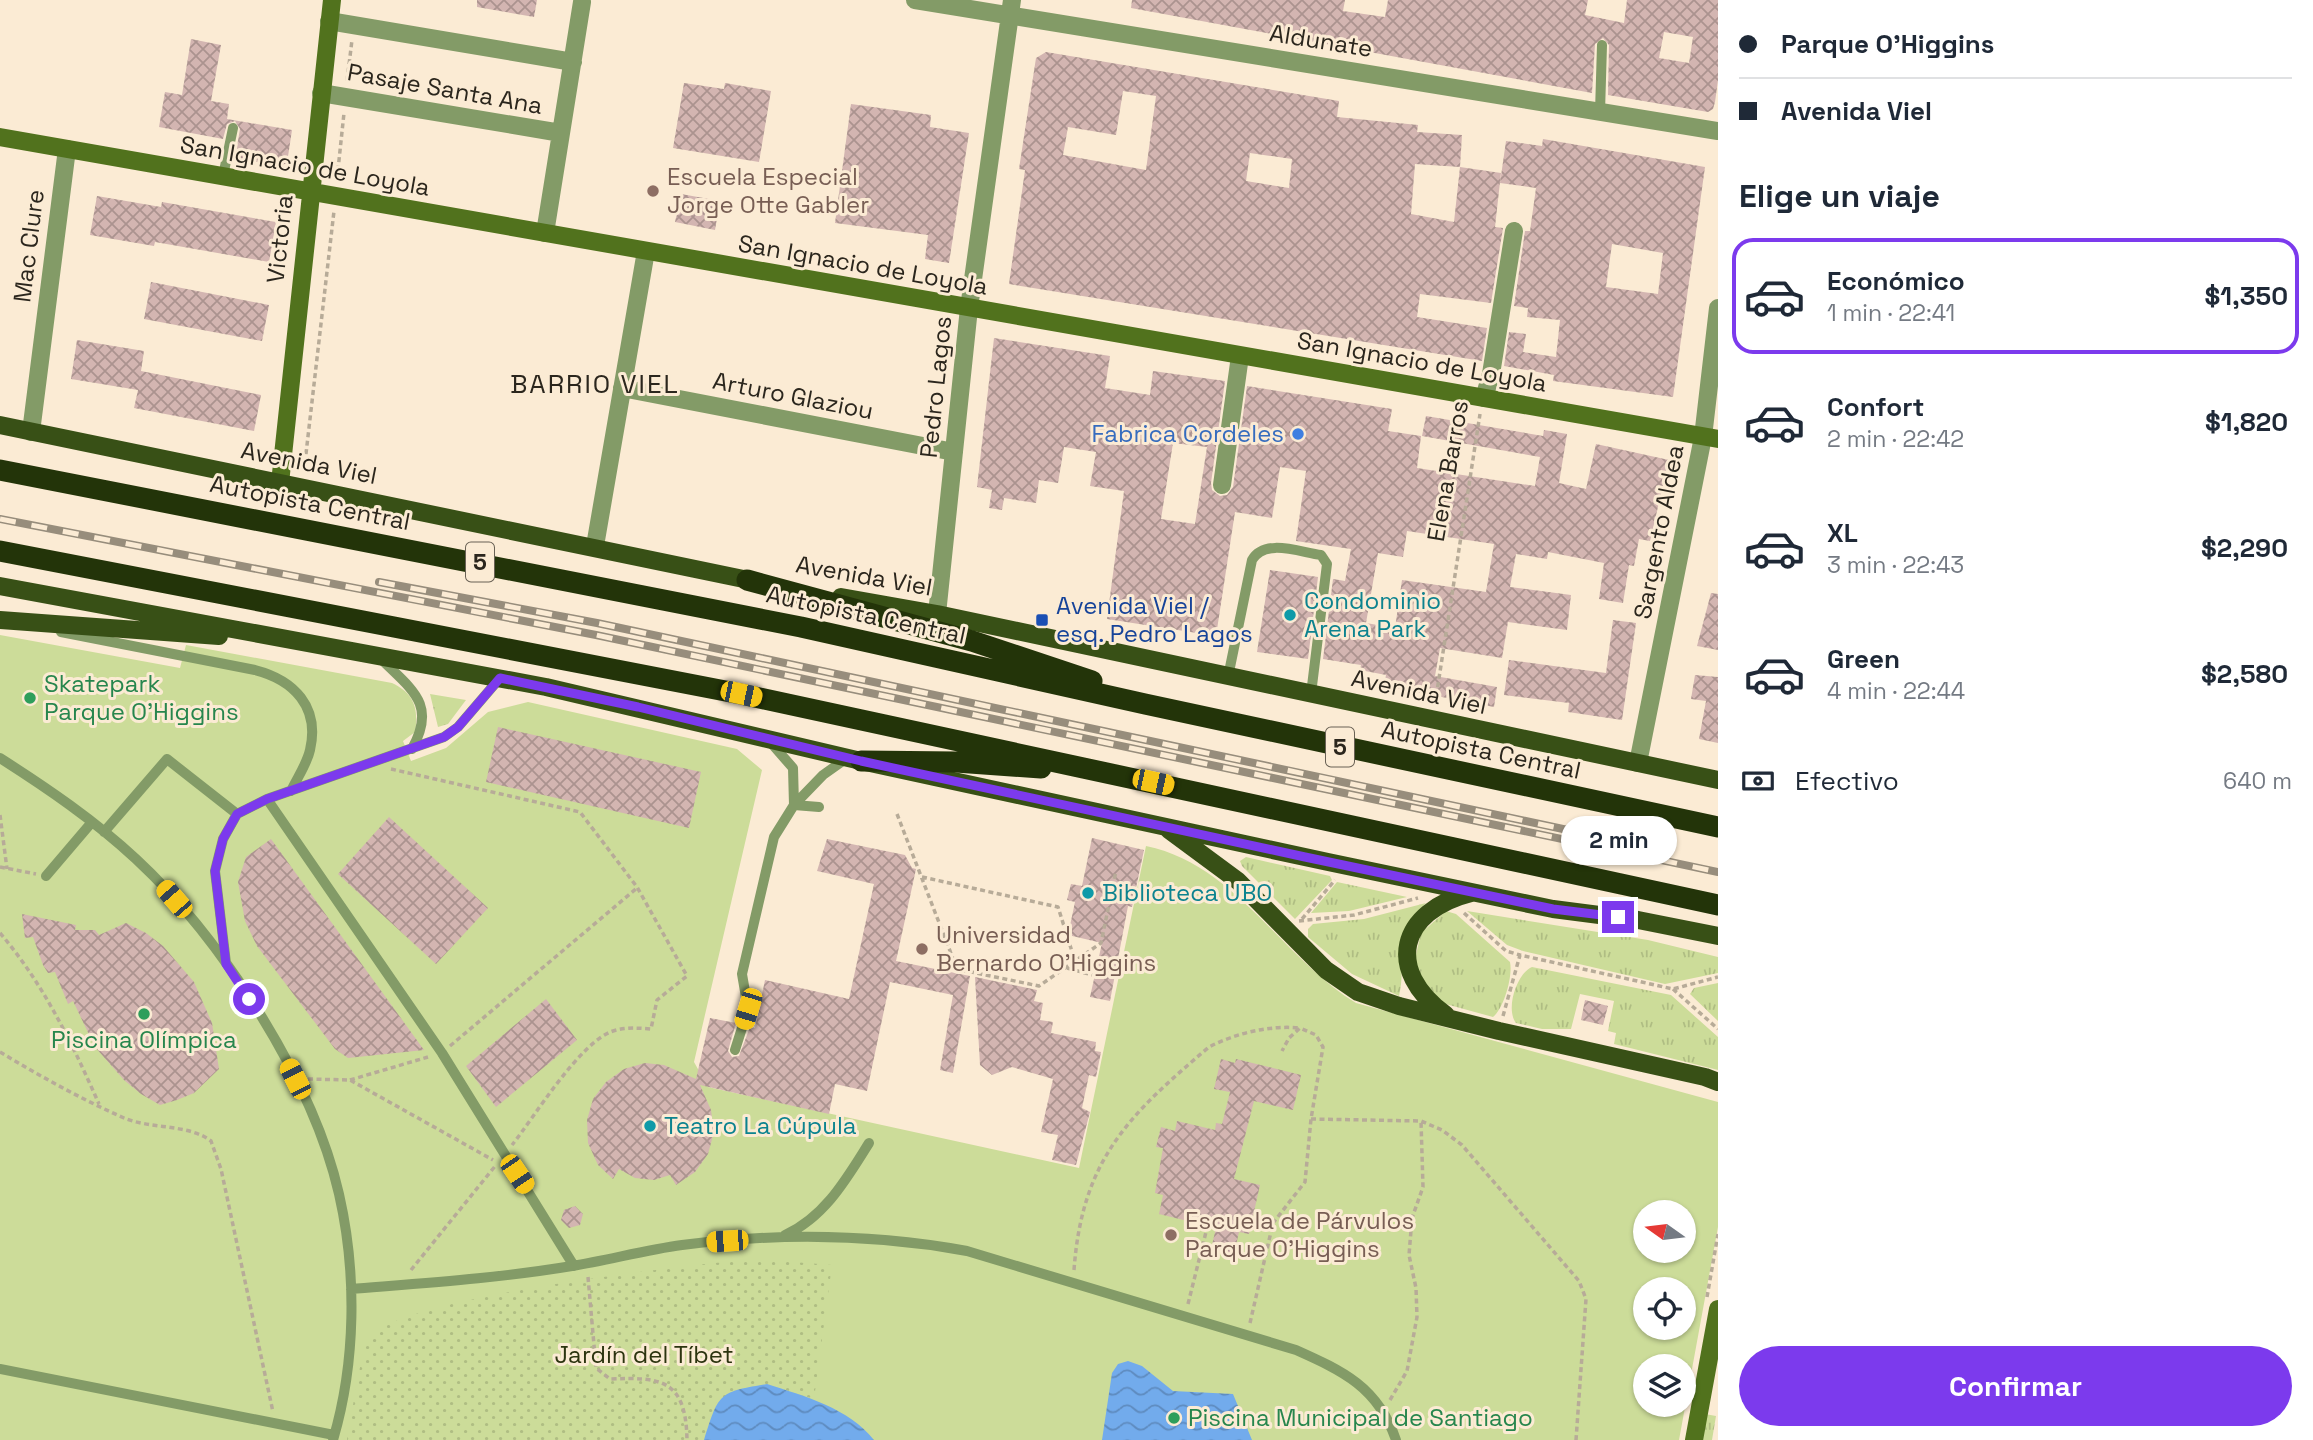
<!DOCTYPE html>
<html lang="es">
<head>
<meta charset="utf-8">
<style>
  :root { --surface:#fff; --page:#f6f6f7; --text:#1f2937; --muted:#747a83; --line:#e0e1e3; --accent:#7c3aed }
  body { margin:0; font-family:"Space Grotesk",sans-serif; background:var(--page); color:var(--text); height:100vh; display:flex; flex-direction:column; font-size:26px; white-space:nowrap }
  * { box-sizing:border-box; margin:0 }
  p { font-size:23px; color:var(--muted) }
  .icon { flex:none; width:38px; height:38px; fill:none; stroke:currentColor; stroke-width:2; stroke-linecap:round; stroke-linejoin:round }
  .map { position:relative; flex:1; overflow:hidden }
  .sheet { display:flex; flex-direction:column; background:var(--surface); width:595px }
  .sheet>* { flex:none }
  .top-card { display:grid; align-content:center; height:154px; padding:0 21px; background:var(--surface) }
  .needle { width:46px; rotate:284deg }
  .controls { position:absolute; left:1633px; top:1200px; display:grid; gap:14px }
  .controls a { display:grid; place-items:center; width:63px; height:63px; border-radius:50%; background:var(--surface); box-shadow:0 2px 5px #0004; font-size:35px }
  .end { position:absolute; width:32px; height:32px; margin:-16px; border:9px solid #7c3aed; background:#fff; box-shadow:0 0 0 4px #fff }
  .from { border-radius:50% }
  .bubble { position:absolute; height:49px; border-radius:24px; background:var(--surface); box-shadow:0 2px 5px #0004; font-size:23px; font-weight:800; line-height:49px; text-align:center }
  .car { position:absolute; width:21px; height:42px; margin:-21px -10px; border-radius:9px; box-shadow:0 0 5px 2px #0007; background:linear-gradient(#f5c518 24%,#345 0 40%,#f5c518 0 76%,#345 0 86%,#f5c518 0) }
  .top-card b { display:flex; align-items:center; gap:24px; height:66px; font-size:26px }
  .top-card b+b { border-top:2px solid var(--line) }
  .top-card i { width:18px; height:18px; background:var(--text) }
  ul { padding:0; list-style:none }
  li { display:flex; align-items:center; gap:21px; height:116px; margin:0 14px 10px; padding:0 7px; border:4px solid transparent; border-radius:21px }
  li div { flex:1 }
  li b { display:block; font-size:26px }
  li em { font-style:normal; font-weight:800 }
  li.active { border-color:var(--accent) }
  li>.icon { width:63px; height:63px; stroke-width:1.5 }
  h2 { padding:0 21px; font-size:32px; line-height:84px }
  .pay { display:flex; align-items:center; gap:18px; height:77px; padding:0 21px; font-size:26px }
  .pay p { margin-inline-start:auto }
  .action { display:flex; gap:14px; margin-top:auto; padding:14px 21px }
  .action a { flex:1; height:80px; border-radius:42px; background:var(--accent); color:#fff; font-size:28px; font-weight:800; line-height:80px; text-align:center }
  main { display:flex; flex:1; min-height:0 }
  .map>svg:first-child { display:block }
  .grass { fill:url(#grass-tufts) }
  .park { fill:#ccdc99; fill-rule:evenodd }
  .garden { fill:url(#garden-dots) }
  .water { fill:url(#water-waves) }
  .building { fill:url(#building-cross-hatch); fill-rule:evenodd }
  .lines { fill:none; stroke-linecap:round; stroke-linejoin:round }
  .path { stroke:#b7ab98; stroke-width:3.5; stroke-dasharray:5 3.5; stroke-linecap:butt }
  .lane { stroke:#839b67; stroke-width:10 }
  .street { stroke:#839b67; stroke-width:18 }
  .secondary { stroke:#51721d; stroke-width:18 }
  .primary { stroke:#385016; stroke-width:18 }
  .highway { stroke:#233409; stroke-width:21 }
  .rail-casing { stroke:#978d7c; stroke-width:8 }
  .rail { stroke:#fbebd4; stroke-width:5; stroke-dasharray:16; stroke-linecap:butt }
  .route { stroke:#7c3aed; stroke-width:9 }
  .education-dot { fill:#8d6e63; stroke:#fbebd4; stroke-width:2.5 }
  .shop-dot { fill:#3f7fe0; stroke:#fbebd4; stroke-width:2.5 }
  .culture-dot { fill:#0f9aa8; stroke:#fbebd4; stroke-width:2.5 }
  .transit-dot { fill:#1a4fb4; stroke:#fbebd4; stroke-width:2.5 }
  .leisure-dot { fill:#2e9e5b; stroke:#fbebd4; stroke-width:2.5 }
  .labels { text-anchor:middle; stroke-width:6; stroke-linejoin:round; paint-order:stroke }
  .shield { fill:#fbebd4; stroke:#696154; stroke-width:2 }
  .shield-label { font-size:23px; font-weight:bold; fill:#2b261d }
  .street-label { font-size:24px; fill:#2b261d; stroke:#fbebd4 }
  .education-label { font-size:24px; fill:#785e54; stroke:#fbebd4; text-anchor:start }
  .shop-label { font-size:24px; fill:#366cbe; stroke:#fbebd4; text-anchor:end }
  .culture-label { font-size:24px; fill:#0d838f; stroke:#fbebd4; text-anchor:start }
  .transit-label { font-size:24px; fill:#164399; stroke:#fbebd4; text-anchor:start }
  .leisure-label { font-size:24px; fill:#27864d; stroke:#fbebd4; text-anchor:start }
  .park-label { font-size:24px; fill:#2c340f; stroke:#fbebd4 }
  .neighbourhood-label { font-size:26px; letter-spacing:2px; fill:#2b261d; stroke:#fbebd4 }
</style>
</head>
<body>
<main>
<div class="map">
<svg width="1718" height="1440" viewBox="0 0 1718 1440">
  <defs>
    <pattern id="grass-tufts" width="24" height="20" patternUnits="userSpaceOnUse" patternTransform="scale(1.75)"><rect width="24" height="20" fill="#ccdc99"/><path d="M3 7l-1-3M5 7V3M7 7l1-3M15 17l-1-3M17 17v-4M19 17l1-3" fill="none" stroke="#afbd83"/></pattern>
    <pattern id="garden-dots" width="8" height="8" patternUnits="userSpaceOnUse" patternTransform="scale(1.75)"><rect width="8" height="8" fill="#ccdc99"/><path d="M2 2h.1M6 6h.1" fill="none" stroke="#afbd83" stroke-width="1.8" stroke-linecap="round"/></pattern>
    <pattern id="water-waves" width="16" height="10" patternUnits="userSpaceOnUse" patternTransform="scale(1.75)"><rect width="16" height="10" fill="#72abec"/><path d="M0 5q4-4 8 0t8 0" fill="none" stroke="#5e8bbf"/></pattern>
    <pattern id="building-cross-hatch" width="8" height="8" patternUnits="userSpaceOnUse" patternTransform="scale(1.75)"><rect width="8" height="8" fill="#d3b5b1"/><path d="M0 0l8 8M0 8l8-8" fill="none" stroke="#ab938f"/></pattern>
  </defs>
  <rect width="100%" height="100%" fill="#fbebd4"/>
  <path class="grass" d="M430,694L466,700L448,724L438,727Z
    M1246,857L1330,876L1332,880L1295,919L1242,866L1240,861Z
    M1337,882L1407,897L1349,911L1311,913Z
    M1426,903C1384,942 1409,953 1399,996L1352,974L1308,937V929L1313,924L1364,919Z
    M1446,911L1456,914L1510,962C1513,976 1504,1008 1493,1017L1442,1003L1433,997L1414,963L1421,933Z
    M1467,911L1648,940L1718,957V973L1665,984L1523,951L1507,945Z
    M1532,967L1671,995L1718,1037V1070L1614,1044L1616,1033L1608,1031L1614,1001L1580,994L1571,1029H1542L1516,1023C1505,1009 1517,973 1532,967Z
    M1718,983V1021L1690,994L1694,988Z
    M1705,1414L1716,1416L1712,1440H1701Z"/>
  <path class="park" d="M0,635L180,668L186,645L392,683C414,693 419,709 415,732L403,741L411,761L446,748L488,712L528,702L737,749L762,770L694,1062L708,1087L1079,1168L1146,846C1235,864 1282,958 1356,1003L1718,1102V1227L1679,1440H0ZM1645,1213H1684V1251H1645ZM1645,1290H1684V1328H1645ZM1645,1367H1684V1405H1645Z"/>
  <path class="garden" d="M754,1259L832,1265L814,1399L767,1384L717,1400L704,1440H347C351,1422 361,1346 370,1336C407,1296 689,1265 754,1259Z"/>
  <path class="water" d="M1128,1361L1142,1366L1173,1391L1233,1394L1252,1440H1102L1112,1373L1118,1364Z
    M767,1384C804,1396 849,1408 874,1440H704C719,1394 717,1392 767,1384Z"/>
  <path class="building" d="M477,0H537L534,17L477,7Z
    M1132,0H1345L1343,11L1385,17L1388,0H1588L1585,15L1624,23L1627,0H1718V80L1715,102L1713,109L1708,112L1608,95L1609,45L1603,38L1595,44L1592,93L1131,8ZM1664,32L1693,37L1689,63L1659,58Z
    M191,39L221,45L211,101L229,104L227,119L292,130L287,163L280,166L235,158L240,129L235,121L227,124L223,139L159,127L165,92L182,95Z
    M1046,52L1339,101L1337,117L1418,125L1417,132L1462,135L1460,167L1501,173L1495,227L1503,228L1491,303L1420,294L1417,317L1487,328L1482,361L1009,284L1025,170L1019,169L1036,58ZM1123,91L1156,96L1146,170L1063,155L1068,127L1116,135ZM1250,153L1292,159L1289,188L1246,181ZM1415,164L1460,167L1454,222L1411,214Z
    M684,83L724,89L725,83L771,91L759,162L673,148Z
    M851,104L931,115L930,127L969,133L949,263L925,259L928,235L835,223Z
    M1543,139L1705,167L1673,397L1553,381L1554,375L1504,366L1509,332L1526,334L1523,352L1556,357L1560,320L1527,317L1528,308L1514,306L1525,231H1530L1536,188L1500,183L1506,141L1542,146ZM1612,244L1663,253L1658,294L1606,287Z
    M681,194L720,201L715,230L675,222Z
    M97,196L161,207L162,202L276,222L269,262L155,242L154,246L90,235Z
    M151,282L269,305L262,341L144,319Z
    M994,338L1110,356L1105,388L1150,395L1153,371L1225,381L1211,483L1212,490L1220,496L1227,495L1233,487L1247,386L1392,409L1388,431L1421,436L1417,468L1535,486L1540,457L1422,436L1426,416L1543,436L1544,430L1567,434L1559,483L1586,489L1596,444L1669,460L1650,541L1639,539L1634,566L1629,565L1623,603L1599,599L1604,563L1548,552L1547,559L1516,554L1510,587L1571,595L1567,630L1508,622L1502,658L1440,648L1435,676L1497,687L1494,707L1384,686L1386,675L1360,670L1361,665L1323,659L1333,579L1345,581L1351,549L1296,541L1306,471L1280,467L1272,518L1235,512L1216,636L1107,619L1124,491L1090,486L1096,452L1064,447L1058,483L1039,480L1036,503L1004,498L1002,510L989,508L992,490L977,487ZM1173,443L1207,447L1195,524L1161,519ZM1407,531L1494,544L1486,592L1402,580L1395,628L1366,623L1378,553L1403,557Z
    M77,340L144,351L141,371L261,395L254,431L134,408L138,390L71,379Z
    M1270,570L1318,577L1308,659L1257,652Z
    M1711,593L1718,594V650L1697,646Z
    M1613,620L1636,623L1622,720L1568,712L1569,703L1504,695L1509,660L1606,673Z
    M1695,675L1718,677V743L1699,739L1706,701L1691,699Z
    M498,727L701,772L689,828L486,782Z
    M389,817L488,908L436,964L338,874Z
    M1092,838L1144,850L1132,907L1128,906L1110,1001L1090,997L1102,943L1068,935L1075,902L1067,900L1071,884L1082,886Z
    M271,839L424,1050L348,1058L335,1049L257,946L245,921L238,882L246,857Z
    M827,839L905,855L912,868L916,869L896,961L970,976L953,1073L940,1070L953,995L890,982L867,1091L835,1084L829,1114L700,1085L711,1110L714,1132L708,1154L695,1172L676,1185L670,1175L654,1180L635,1178L619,1169L613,1179L598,1165L588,1143L587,1120L593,1099L606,1082L624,1069L645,1063L664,1065L696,1079L710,1018L736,1023L728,1051L732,1057L739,1056L750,1027L755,1028L765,980L849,999L874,884L817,871Z
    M22,914L76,925L75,930H95L99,935L126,923L146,933L163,946L194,982L212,1023L219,1069L194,1093L177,1100L160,1105L141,1094L124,1080L95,1047L73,1001L68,1004L55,972L48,973L43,965L33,937L25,938Z
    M975,977L1037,990L1034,1001L1043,1003L1040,1020L1053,1022L1051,1033L1096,1042L1095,1051L1101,1052L1096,1077L1089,1075L1082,1108L1090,1112L1076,1165L1052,1160L1058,1135L1041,1132L1053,1079L1012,1067L992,1075L980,1065Z
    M546,999L577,1040L496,1107L466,1066Z
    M1585,1000L1608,1006L1603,1025L1581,1020Z
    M1221,1059L1235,1063L1236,1059L1301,1075L1293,1110L1254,1101L1234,1179L1260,1185L1249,1234L1239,1232L1234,1254L1211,1249L1216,1228L1159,1214L1163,1195L1155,1193L1163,1148L1156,1147L1161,1127L1175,1131L1177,1121L1215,1130L1216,1123L1222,1124L1230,1092L1214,1089Z
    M575,1206L583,1214L580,1225L569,1228L561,1220L564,1210Z"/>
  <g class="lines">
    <path class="path" d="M347,81L352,40
      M337,179L344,113
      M304,471L334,211
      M1435,704L1480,414
      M391,769L580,812L637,887L687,976L657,1000L651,1029C638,1028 626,1027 613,1031C580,1042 535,1116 512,1145
      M897,814L957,969L1039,986L1101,943L1116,871
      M0,815L7,869
      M0,867L36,874
      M922,877L1058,907L1075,961
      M1464,913L1506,951L1520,955
      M1302,919L1335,880
      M1299,921L1354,915L1418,898
      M0,933C43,983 72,1043 99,1104
      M1067,968L1092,975
      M1673,989L1718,1029
      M1503,1016L1520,955L1673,989L1718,977
      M450,1046L637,888
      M0,1052C40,1076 81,1099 124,1118C150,1129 189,1124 211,1141L221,1169L273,1412
      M308,1079L350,1080L493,1160
      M350,1080L428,1057
      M1311,1119L1421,1121L1442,1130L1462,1145L1579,1281L1586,1299L1576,1440
      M411,1270L496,1165
      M1074,1270C1082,1159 1129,1115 1209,1047C1236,1033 1270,1025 1300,1028
      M588,1277L596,1368L610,1379C661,1377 686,1379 687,1440
      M1707,1297L1718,1234
      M1188,1304L1206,1232
      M1250,1323L1273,1223L1305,1182L1311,1119L1323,1047L1316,1035L1300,1028L1289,1038L1282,1051
      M1390,1400L1407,1371L1417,1317L1416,1288L1409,1255L1412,1218L1423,1187L1421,1121"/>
    <path class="lane" d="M1600,112L1602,45
      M223,176L233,128
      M61,632L255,670C294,680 320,707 310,750C307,764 297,778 291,791
      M381,659C412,690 437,704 412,749
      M1228,677L1252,560C1265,538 1299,552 1321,555L1327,564L1311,694
      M772,744L793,768L794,805
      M0,758C47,788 94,820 136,859C221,938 313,1080 339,1194C357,1273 356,1362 333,1440
      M267,799L442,1053L574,1266
      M794,805L819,807
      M104,832L167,759L237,814
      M46,876L92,822
      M226,963L215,871L223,839L237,814L267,799L444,737L458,727L500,678
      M735,1050L748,1009L742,974L774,837L794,805L823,775L847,758
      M785,1235C825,1217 847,1178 869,1143
      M351,1289C424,1283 500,1278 572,1266C609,1260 645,1250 682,1245C776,1233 873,1234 967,1251L1296,1350C1343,1371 1378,1387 1396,1440
      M0,1369L334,1435"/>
    <path class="street" d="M915,0L1718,131
      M329,21L573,62
      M321,93L561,133
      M545,233L582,2
      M622,388L954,452
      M1484,398L1491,374L1514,231
      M31,432L67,149
      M1222,485L1240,356
      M595,546L646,251
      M937,614L969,308L1012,0
      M1638,763L1703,437L1718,308"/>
    <path class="secondary" d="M0,137L1718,439
      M280,483L332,0
      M1694,1440L1718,1309"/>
    <path class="primary" d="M0,425L758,582
      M0,586L546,687L861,761L1328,862L1553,909L1638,920L1718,936
      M841,597L937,614L1718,780
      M0,620L219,636
      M1169,830L1238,881L1326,970L1358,992L1399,1006L1499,1031L1705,1077L1718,1082
      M1446,1015C1384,970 1399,911 1471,893"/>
    <path class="highway" d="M0,470L801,627L1145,704L1718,827
      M0,551L741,694L1718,905
      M747,580L972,641L1092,681
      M861,761L956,762L1041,768"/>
    <defs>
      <path id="rail" d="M0,519L596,635L1718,872
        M379,582L597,623L1591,835"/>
    </defs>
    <use href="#rail" class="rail-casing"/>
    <use href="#rail" class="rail"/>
  </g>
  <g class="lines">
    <path class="route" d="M249,999L226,964L215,871L223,839L237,814L267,799L444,737L458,727L500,678L638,707L861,761L1305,857L1553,909L1618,917"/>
  </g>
  <g class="education-dot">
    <circle cx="653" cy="191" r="7"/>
    <circle cx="922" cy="949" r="7"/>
    <circle cx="1171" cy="1235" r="7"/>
  </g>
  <circle class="shop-dot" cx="1298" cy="434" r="7"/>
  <g class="culture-dot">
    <circle cx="1290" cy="615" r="7"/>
    <circle cx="1088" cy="893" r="7"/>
    <circle cx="650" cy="1126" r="7"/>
  </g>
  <rect class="transit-dot" x="1035" y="613" width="14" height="14" rx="3.5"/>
  <g class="leisure-dot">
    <circle cx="30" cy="698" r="7"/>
    <circle cx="144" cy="1014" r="7"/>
    <circle cx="1174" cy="1418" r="7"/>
  </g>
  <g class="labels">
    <g class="shield">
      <rect x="466" y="542.5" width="28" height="39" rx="5"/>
      <rect x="1326" y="727.5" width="28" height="39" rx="5"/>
    </g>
    <g class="shield-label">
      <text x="480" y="570">5</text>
      <text x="1340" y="755">5</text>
    </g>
    <g class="street-label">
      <text transform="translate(1321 41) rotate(9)" y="8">Aldunate</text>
      <text transform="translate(445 89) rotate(10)" y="8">Pasaje Santa Ana</text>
      <text transform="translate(305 166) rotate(10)" y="8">San Ignacio de Loyola</text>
      <text transform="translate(280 239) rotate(-84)" y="8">Victoria</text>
      <text transform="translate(29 246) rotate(-83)" y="8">Mac Clure</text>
      <text transform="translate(863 265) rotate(10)" y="8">San Ignacio de Loyola</text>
      <text transform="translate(1422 362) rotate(10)" y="8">San Ignacio de Loyola</text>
      <text transform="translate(936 387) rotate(-84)" y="8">Pedro Lagos</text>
      <text transform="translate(793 396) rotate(11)" y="8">Arturo Glaziou</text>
      <text transform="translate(309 463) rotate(11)" y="8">Avenida Viel</text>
      <text transform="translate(1448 471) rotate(-80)" y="8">Elena Barros</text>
      <text transform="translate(310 503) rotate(11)" y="8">Autopista Central</text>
      <text transform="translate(1659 532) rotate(-79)" y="8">Sargento Aldea</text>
      <text transform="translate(864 576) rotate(10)" y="8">Avenida Viel</text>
      <text transform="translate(866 615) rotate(12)" y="8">Autopista Central</text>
      <text transform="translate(1419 692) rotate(12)" y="8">Avenida Viel</text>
      <text transform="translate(1481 750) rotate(12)" y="8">Autopista Central</text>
    </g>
    <g class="education-label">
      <text x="667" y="185">Escuela Especial<tspan x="667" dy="28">Jorge Otte Gabler</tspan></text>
      <text x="936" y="943">Universidad<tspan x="936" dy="28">Bernardo O'Higgins</tspan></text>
      <text x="1185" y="1229">Escuela de Párvulos<tspan x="1185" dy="28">Parque O’Higgins</tspan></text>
    </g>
    <g class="shop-label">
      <text x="1284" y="442">Fabrica Cordeles</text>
    </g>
    <g class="culture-label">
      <text x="1304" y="609">Condominio<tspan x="1304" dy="28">Arena Park</tspan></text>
      <text x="1102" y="901">Biblioteca UBO</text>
      <text x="664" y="1134">Teatro La Cúpula</text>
    </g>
    <g class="transit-label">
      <text x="1056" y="614">Avenida Viel /<tspan x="1056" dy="28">esq. Pedro Lagos</tspan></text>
    </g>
    <g class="leisure-label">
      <text x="44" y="692">Skatepark<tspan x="44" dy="28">Parque O'Higgins</tspan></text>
      <text x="144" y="1048" text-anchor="middle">Piscina Olímpica</text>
      <text x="1188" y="1426">Piscina Municipal de Santiago</text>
    </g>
    <g class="park-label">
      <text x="644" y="1363">Jardín del Tíbet</text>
    </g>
    <g class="neighbourhood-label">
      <text x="595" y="393">BARRIO VIEL</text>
    </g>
  </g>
</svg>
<div class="controls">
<a><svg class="needle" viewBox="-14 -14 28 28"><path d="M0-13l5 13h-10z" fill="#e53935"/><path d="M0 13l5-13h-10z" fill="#747a83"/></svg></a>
<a><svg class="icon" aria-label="locate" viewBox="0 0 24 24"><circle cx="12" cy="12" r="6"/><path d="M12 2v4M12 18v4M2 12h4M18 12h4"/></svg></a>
<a><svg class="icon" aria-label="layers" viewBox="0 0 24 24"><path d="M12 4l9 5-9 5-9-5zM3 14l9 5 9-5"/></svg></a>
</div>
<i class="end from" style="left:249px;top:999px"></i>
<i class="end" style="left:1618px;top:917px"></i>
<div class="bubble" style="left:1561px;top:816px;width:116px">2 min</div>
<i class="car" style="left:741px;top:694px;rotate:102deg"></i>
<i class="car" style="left:1153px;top:782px;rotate:102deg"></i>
<i class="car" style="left:174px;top:899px;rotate:319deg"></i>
<i class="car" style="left:748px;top:1009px;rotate:197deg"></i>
<i class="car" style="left:295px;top:1079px;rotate:333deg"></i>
<i class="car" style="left:517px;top:1174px;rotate:146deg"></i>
<i class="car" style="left:727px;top:1241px;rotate:266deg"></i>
</div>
<section class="sheet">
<div class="top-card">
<b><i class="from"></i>Parque O'Higgins</b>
<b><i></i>Avenida Viel</b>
</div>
<h2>Elige un viaje</h2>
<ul>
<li class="active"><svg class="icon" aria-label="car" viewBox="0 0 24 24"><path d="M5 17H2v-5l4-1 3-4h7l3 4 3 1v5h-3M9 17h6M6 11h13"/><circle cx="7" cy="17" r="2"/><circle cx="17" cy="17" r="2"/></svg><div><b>Económico</b><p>1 min · 22:41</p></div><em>$1,350</em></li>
<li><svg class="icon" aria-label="car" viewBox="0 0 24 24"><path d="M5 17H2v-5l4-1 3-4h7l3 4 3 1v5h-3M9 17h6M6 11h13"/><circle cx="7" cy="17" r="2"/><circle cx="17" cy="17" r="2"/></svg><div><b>Confort</b><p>2 min · 22:42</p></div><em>$1,820</em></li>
<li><svg class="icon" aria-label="car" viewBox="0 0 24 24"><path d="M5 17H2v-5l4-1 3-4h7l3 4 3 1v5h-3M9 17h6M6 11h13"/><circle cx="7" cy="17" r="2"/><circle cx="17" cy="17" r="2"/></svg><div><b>XL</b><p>3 min · 22:43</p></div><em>$2,290</em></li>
<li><svg class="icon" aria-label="car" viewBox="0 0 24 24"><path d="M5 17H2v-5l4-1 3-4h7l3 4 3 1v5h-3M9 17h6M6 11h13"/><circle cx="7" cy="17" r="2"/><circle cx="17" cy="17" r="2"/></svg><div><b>Green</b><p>4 min · 22:44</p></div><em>$2,580</em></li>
</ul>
<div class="pay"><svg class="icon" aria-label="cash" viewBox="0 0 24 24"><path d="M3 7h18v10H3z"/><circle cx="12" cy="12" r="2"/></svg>Efectivo<p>640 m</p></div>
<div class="action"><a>Confirmar</a></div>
</section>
</main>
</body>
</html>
